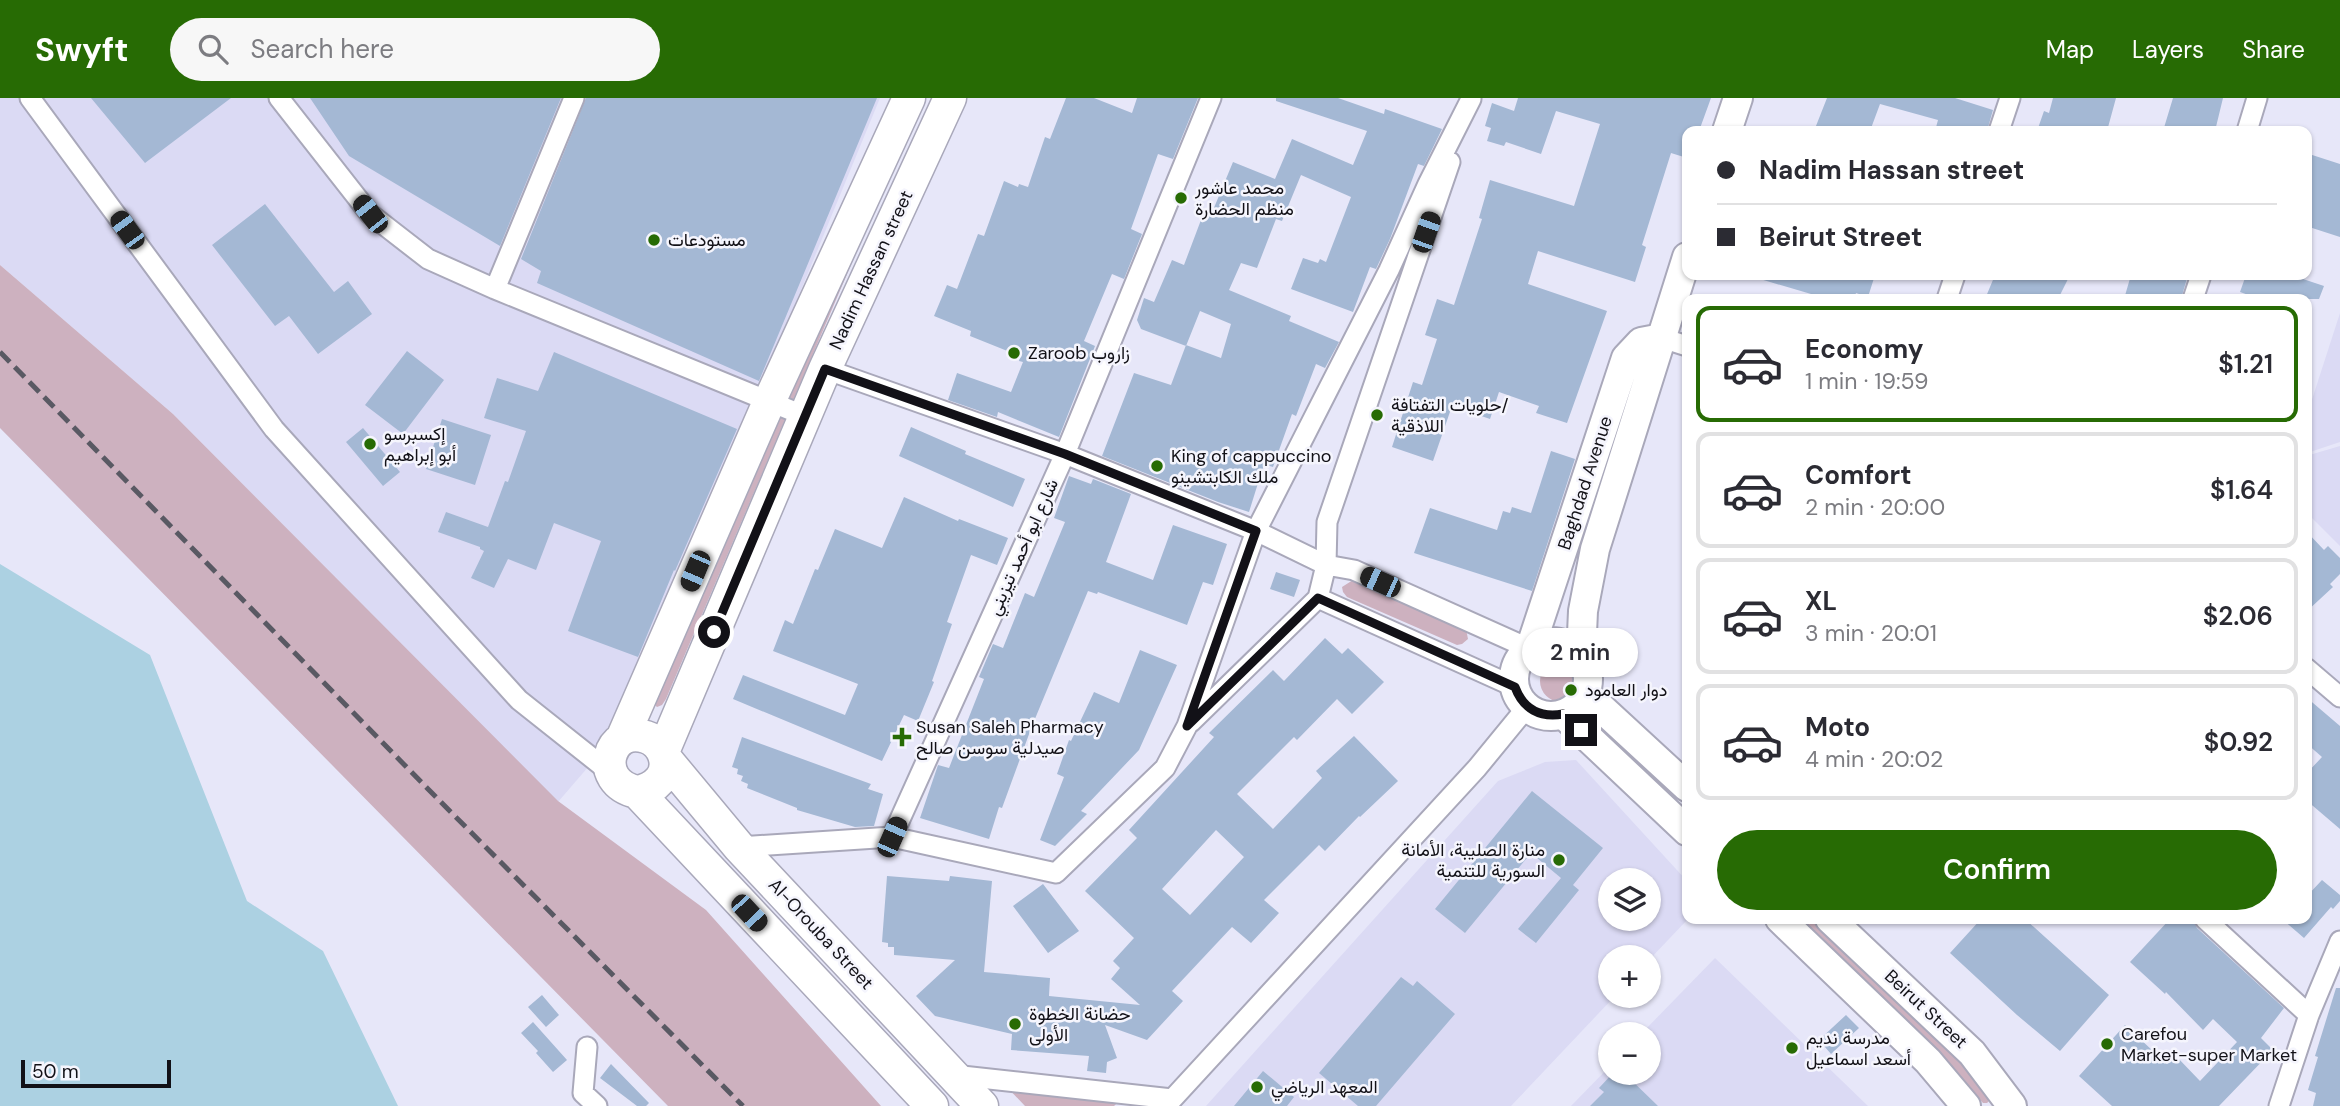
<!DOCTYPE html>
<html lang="en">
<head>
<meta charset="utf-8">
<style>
  :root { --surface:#fff; --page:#f7f7f7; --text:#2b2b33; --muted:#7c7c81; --line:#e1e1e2; --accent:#276b04 }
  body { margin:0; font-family:"DM Sans",Vazirmatn,sans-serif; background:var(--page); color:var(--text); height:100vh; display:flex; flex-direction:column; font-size:26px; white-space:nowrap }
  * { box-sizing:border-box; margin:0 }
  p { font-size:23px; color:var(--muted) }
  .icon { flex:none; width:38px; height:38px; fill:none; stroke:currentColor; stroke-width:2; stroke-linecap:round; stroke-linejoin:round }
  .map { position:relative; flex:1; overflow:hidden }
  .details { position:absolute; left:1682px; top:196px; width:630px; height:630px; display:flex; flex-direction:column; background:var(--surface); border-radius:14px; box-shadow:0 2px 5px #0004 }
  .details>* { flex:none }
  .top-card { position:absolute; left:1682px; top:28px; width:630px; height:154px; border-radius:14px; box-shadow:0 2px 5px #0004; display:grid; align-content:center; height:154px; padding:0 35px; background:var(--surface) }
  .buttons { position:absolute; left:1598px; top:770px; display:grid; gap:14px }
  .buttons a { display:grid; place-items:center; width:63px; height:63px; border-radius:50%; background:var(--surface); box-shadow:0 2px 5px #0004; font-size:35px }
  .scale { position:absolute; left:21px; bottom:18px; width:150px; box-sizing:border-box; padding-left:7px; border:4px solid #121117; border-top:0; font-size:19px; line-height:24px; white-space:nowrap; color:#121117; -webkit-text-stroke:5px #f5f5fd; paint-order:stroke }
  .end { position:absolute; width:32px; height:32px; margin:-16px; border:9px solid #121117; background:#fff; box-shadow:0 0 0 4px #fff }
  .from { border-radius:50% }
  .bubble { position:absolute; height:49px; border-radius:24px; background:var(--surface); box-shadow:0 2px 5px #0004; font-size:23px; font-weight:600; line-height:49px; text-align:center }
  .car { position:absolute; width:21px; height:42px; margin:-21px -10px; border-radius:9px; box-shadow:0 0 5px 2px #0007; background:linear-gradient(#222 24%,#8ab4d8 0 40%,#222 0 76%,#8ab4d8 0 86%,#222 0) }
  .top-card b { display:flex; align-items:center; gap:24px; height:66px; font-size:26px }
  .top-card b+b { border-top:2px solid var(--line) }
  .top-card i { width:18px; height:18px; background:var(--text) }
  ul { padding:12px 0 0; list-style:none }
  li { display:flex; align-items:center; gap:21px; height:116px; margin:0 14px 10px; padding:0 21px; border:4px solid var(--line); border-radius:14px }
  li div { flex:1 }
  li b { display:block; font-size:26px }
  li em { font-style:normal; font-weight:600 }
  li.on { border-color:var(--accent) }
  li>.icon { width:63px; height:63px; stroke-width:1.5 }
  .action { display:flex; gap:14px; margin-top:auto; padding:14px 35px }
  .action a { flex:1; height:80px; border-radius:42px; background:var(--accent); color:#fff; font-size:28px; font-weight:600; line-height:80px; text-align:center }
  header { display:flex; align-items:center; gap:42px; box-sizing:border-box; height:98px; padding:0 35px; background:var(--accent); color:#fff }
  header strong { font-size:33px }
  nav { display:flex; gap:38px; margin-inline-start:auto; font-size:24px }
  .search { width:490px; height:63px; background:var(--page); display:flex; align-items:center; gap:18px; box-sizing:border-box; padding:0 24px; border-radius:38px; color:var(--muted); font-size:26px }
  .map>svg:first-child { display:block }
  .built { fill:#dbdaf4; fill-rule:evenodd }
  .green { fill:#cdb1bf }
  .water { fill:#acd1e2 }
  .building { fill:#a4b8d4; fill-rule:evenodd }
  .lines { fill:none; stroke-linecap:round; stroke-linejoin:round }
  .street-casing { stroke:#a9a8ba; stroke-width:23 }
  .secondary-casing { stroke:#a9a8ba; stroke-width:32 }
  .primary-casing { stroke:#a9a8ba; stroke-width:35 }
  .street { stroke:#fff; stroke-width:19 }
  .secondary { stroke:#fff; stroke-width:28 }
  .primary { stroke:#fff; stroke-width:32 }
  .rail { stroke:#595963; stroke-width:5; stroke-dasharray:14 7; stroke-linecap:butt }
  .route { stroke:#121117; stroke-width:9 }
  .poi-dot { fill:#276b04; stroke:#f5f5fd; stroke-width:2.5 }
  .labels { text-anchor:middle; stroke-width:5; stroke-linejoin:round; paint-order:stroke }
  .poi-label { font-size:18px; fill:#121117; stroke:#f5f5fd; text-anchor:start }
  .street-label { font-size:18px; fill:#121117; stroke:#f5f5fd }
</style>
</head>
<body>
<header>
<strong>Swyft</strong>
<div class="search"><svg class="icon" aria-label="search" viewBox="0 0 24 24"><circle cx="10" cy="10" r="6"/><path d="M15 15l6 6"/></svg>Search here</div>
<nav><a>Map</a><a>Layers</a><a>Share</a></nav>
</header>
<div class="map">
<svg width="2340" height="1008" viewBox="0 0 2340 1008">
  <rect width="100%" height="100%" fill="#e7e7f9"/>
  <path class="built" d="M0,0H880L620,632L558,704L173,316L0,167Z
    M2340,215V344L2307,355V317Z
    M2340,348V448L2307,415L2306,358Z
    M1576,662L1687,783L1688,821L1649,862L1648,859H1610V898H1615L1511,1008H1206L1498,683L1545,664ZM1610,782H1648V821H1610Z
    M1715,860L1868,1008H1571L1610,968V975H1648V936H1641Z"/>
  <path class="green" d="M922,0L666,601L662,607L657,609L654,606V596Z
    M0,167L173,316L558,703L706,812L881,1008H668L0,330Z
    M1353,482L1466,531L1468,541L1462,546L1457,547L1347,499L1343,494L1342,489Z
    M1540 583a21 21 0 1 1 42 0a21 21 0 1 1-42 0Z
    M1800,821H1817L1946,944L1990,1002L1987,1005H1983L1931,947Z
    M1005,987L1120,1002L1114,1008H1025Z"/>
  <path class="water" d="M0,466L150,557L247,803L323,853L398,1008H0Z"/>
  <path class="building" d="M91,0H231L145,65Z
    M310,0H561L500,148L349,58Z
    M586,0H877L759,283L537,185L541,173L521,161Z
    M1066,0H1094L1132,15L1137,0H1198L1173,61L1158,56L1131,131L1142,136L1124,181L1112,176L1084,243L1095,248L1059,339L998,314L997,319L948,302L957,275L1011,294L1023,264L1019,263L1020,258L970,238L971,233L934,218L947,187L957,191L978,136L984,138L1004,83L1018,89L1019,86L1028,89L1045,39L1050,41Z
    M1276,0H1338L1384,16L1385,11L1442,31L1424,68L1418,66L1390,141L1376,171L1370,169L1353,214L1291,191L1303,160L1318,165L1320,161L1326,164L1351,99L1301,77L1282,123L1276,121L1257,170L1241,165L1229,192L1291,218L1289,223L1339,244L1325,270L1316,266L1296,318L1292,316L1273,369L1264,366L1249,414L1218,404L1102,358L1134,275L1171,287L1186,247L1221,260L1231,226L1200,213L1186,248L1141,231L1137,222L1144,200L1154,204L1172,162L1184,167L1204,114L1211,117L1233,64L1275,81L1292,41L1353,67L1367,33L1276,3Z
    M1518,0H1711L1699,33H1687V60L1671,55L1642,147L1646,149L1635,184L1538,153L1528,186L1607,213L1567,325L1536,315L1539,308L1499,294L1490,321L1452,308L1433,363L1392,349L1413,284L1422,287L1437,241L1425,237L1437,201L1454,207L1482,121L1479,120L1490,82L1574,108L1600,26L1556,13L1541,56L1506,44L1504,48L1487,43L1491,30L1485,28L1492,5L1514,13Z
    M1827,0H1955L1993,12L1987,33H1935L1938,22L1880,6L1870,33H1814Z
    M2053,0H2116L2107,33H2037L2044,13L2049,15Z
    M2173,0H2223L2215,33H2163Z
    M2306,55L2340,66V139L2306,128Z
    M265,106L334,194L348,183L372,216L318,256L289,218L275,228L212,147Z
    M1761,177H1875L1868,199L1856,195L1854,201H1828L1760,181Z
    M1995,177H2070L2058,201H1985Z
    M2131,177H2188L2181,201H2124Z
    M2246,177H2291L2324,188L2319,201H2260L2240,194Z
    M407,253L444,282L403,336L365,307Z
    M554,254L737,331L675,473L674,472L638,559L568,533L601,443L554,425L536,472L508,461L494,490L471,480L484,453L480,451V449L438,434L446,414L488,429L505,383L508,384L526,333L484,320L497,280L538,293Z
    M442,321L491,337L475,387L426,371Z
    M911,329L966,353L965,356L1025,381L1013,409L899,358Z
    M363,330L400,374L383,388L346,344Z
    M1551,353L1575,361L1532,493L1414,455L1430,410L1497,432L1503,413L1510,415L1512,409L1531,415Z
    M1069,378L1091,386L1093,381L1131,396L1106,464L1153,482L1173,427L1227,446L1213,487L1203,484L1187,527L1098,494L1097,496L1088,493L1032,628L1002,710L999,709L989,741L920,720L938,667L949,670L984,581L979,579L993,546L1003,550L1025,495L1034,499L1065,424L1054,420Z
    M904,399L958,423L959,421L1008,440L997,467L971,457L947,524L952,526L932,583L934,584L918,623L904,617L882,663L733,601L743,577L845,617L858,586L773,553L785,522L793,526L815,471L818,472L835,431L882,450Z
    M2306,433L2324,452L2328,448L2340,460V476L2330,486L2333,489L2306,514Z
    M1276,474L1300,482L1294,499L1270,491Z
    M1325,540L1342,556L1348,550L1384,584L1352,616L1337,601L1297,642L1294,639L1237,696L1273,731L1322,680L1316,673L1354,638L1398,683L1360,719L1359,718L1325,753L1319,747L1264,802L1279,815L1251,845L1232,829L1172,893L1183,903L1147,942L1105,927L1117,960L1107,964L1106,975L1087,973L1089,958L1011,952L1012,936L935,918L916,898L955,862L894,857V849H888V845L882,844L887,778L949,783L950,778L992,783L984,874L1050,880L1049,898L1140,907L1111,881L1120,870L1113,863L1134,840L1085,793L1137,740L1129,732L1214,639L1209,635L1273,572L1284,583ZM1216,732L1244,759L1190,817L1162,791Z
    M1140,552L1177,567L1139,652L1081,713L1087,716L1055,748L1040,742L1064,679L1057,676L1069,642L1071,643L1094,594L1119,605Z
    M2306,599L2340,628V731L2306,702V676L2322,659L2306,645Z
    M742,639L871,686L868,691L883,696L874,728L855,729L797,712V710L747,690L748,686L741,683L743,678L737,676L738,671L732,669Z
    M1532,693L1603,750L1573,787L1579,792L1536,845L1518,831L1561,780L1531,755L1465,835L1435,811Z
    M2322,782L2340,797V803L2333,811L2331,809L2304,840L2282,821H2306V799Z
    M1043,786L1079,833L1048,855L1013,808Z
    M1981,821H2025L2109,897L2060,953L2017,917L1950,855Z
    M2170,821H2193L2197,830L2284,910L2261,940L2273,952L2219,1008H2112L2079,978L2125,927L2167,966L2176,958L2200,983L2237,944L2213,921L2203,932L2166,894L2165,896L2130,864Z
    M1401,879L1413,888L1417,883L1455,916L1376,1008H1358L1319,975Z
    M2336,890H2340V1008H2313L2316,995L2308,992L2318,959L2315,958Z
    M542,897L559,917L546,929L528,909Z
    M1846,917L1859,930L1831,956L1819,942Z
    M533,924L567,962L553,974L536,955L538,953L521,935Z
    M611,966L649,1005L646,1008H637L600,980Z
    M1263,973L1294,999L1287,1008H1234Z
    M1613,975H1624L1658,1008H1590L1604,994L1599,990Z"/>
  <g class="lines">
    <defs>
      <path id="street" d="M30,0L274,331L519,602L611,675
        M279,0L370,116L428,161L495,191L805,318
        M1999,33L2010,0
        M2247,33L2257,0
        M495,191L574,0
        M1947,201L1955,177
        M2193,201L2201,177
        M1662,240L1687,248
        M825,271L1065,356L1256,433L1326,467L1354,472L1530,551
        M1318,500L1515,589
        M2306,570L2340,599
        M1191,624L1318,500L1326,467L1327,424L1450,64
        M892,739L1065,356L1211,0
        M739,749L892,739L1056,775L1165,670L1187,628L1256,433L1389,172L1428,86L1471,1
        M2205,821L2309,917
        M587,949L583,995L597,1008
        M953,977L1172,1001
        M1166,1008L1477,670L1527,609
        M2279,1008L2309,917L2340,843"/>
      <path id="secondary" d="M1727,33L1738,0
        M1514 581a37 37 0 1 1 74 0a37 37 0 1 1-74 0Z
        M1530,551L1626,260L1641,244L1662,240
        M1581,558L1583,513L1595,451L1687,159
        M1585,595L1687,689
        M1563,616L1687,733
        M1780,821L1928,963L1966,1008
        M1830,821L1972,955L2012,1008"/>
      <path id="primary" d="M622,641L769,304L909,0
        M663,654L825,271L950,0
        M665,660L739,749L982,1008
        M637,694C655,691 671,677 664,657C661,648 655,642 646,639C609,626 591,684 637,694L932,1008"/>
    </defs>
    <use href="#street" class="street-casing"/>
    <use href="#secondary" class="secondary-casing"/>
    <use href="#primary" class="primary-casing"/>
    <use href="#street" class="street"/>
    <use href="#secondary" class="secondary"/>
    <use href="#primary" class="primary"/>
    <path class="rail" d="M0,254L427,690L743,1008"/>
  </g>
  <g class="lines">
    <path class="route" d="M714,534L825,271L1065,356L1256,433L1187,628L1318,500L1515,589C1523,611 1540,620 1563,616L1581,632"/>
  </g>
  <g class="poi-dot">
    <circle cx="1181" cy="100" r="7"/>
    <circle cx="654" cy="142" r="7"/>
    <circle cx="1014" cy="255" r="7"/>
    <circle cx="1377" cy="317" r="7"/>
    <circle cx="370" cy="346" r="7"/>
    <circle cx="1157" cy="368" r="7"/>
    <circle cx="1571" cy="592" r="7"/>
    <path d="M898.5 628.5h7v7h7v7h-7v7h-7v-7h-7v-7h7z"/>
    <circle cx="1559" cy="762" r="7"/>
    <circle cx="1015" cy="926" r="7"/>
    <circle cx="2107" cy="946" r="7"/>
    <circle cx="1792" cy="950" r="7"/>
    <circle cx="1257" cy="989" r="7"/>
  </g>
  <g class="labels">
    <g class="poi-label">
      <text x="1195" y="96">محمد عاشور<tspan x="1195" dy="21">منظم الحضارة</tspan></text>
      <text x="668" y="148">مستودعات</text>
      <text x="1028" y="261">Zaroob زاروب</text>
      <text x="1391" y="313">حلويات التفتافة/<tspan x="1391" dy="21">اللاذقية</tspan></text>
      <text x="384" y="342">إكسبرسو<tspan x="384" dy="21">أبو إبراهيم</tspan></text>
      <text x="1171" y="364">King of cappuccino<tspan x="1171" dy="21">ملك الكابتشينو</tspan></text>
      <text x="1585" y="598">دوار العامود</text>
      <text x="916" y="635">Susan Saleh Pharmacy<tspan x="916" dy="21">صيدلية سوسن صالح</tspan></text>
      <text x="1545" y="758" text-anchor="end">منارة الصليبة، الأمانة<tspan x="1545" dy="21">السورية للتنمية</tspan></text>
      <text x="1029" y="922">حضانة الخطوة<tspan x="1029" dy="21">الأولى</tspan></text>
      <text x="2121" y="942">Carefou<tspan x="2121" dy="21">Market-super Market</tspan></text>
      <text x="1806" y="946">مدرسة نديم<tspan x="1806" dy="21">أسعد اسماعيل</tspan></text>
      <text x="1271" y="995">المعهد الرياضي</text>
    </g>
    <g class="street-label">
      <text transform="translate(871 172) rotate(-65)" y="6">Nadim Hassan street</text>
      <text transform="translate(1585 385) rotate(-72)" y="6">Baghdad Avenue</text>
      <text transform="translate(1023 449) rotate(-66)" y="6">شارع ابو أحمد تيزيني</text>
      <text transform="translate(821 836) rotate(47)" y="6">Al-Orouba Street</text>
      <text transform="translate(1926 911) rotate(43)" y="6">Beirut Street</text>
    </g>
  </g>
</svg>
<div class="buttons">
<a><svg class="icon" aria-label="layers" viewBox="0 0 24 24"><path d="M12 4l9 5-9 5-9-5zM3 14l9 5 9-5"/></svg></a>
<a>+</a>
<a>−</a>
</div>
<div class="scale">50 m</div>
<i class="end from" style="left:714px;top:534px"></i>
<i class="end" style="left:1581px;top:632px"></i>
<div class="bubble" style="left:1522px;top:530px;width:116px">2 min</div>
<i class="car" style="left:370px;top:116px;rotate:322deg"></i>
<i class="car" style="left:127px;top:132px;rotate:324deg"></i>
<i class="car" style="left:1426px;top:134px;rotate:19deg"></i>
<i class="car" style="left:695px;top:473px;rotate:203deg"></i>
<i class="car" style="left:1380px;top:484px;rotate:294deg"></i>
<i class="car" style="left:892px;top:739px;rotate:24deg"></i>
<i class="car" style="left:749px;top:815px;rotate:137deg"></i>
<div class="top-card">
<b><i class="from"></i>Nadim Hassan street</b>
<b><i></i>Beirut Street</b>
</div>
<section class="details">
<ul>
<li class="on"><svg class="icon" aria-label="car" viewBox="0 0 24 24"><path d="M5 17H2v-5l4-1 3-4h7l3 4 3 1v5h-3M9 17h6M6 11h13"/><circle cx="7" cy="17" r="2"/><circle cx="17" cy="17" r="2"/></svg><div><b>Economy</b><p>1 min · 19:59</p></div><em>$1.21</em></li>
<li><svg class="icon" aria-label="car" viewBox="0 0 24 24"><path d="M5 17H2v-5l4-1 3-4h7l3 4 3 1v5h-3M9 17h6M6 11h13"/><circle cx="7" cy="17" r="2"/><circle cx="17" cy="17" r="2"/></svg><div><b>Comfort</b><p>2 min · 20:00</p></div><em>$1.64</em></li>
<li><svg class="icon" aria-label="car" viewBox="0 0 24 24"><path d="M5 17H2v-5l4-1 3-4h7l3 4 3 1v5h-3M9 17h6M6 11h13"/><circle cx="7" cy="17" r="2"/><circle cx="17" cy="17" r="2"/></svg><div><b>XL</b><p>3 min · 20:01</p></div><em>$2.06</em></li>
<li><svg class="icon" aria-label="car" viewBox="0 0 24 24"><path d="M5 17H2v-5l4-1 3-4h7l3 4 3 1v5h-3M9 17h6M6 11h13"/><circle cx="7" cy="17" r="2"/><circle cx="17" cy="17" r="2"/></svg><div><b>Moto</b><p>4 min · 20:02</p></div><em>$0.92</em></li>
</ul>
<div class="action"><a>Confirm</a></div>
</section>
</div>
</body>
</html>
